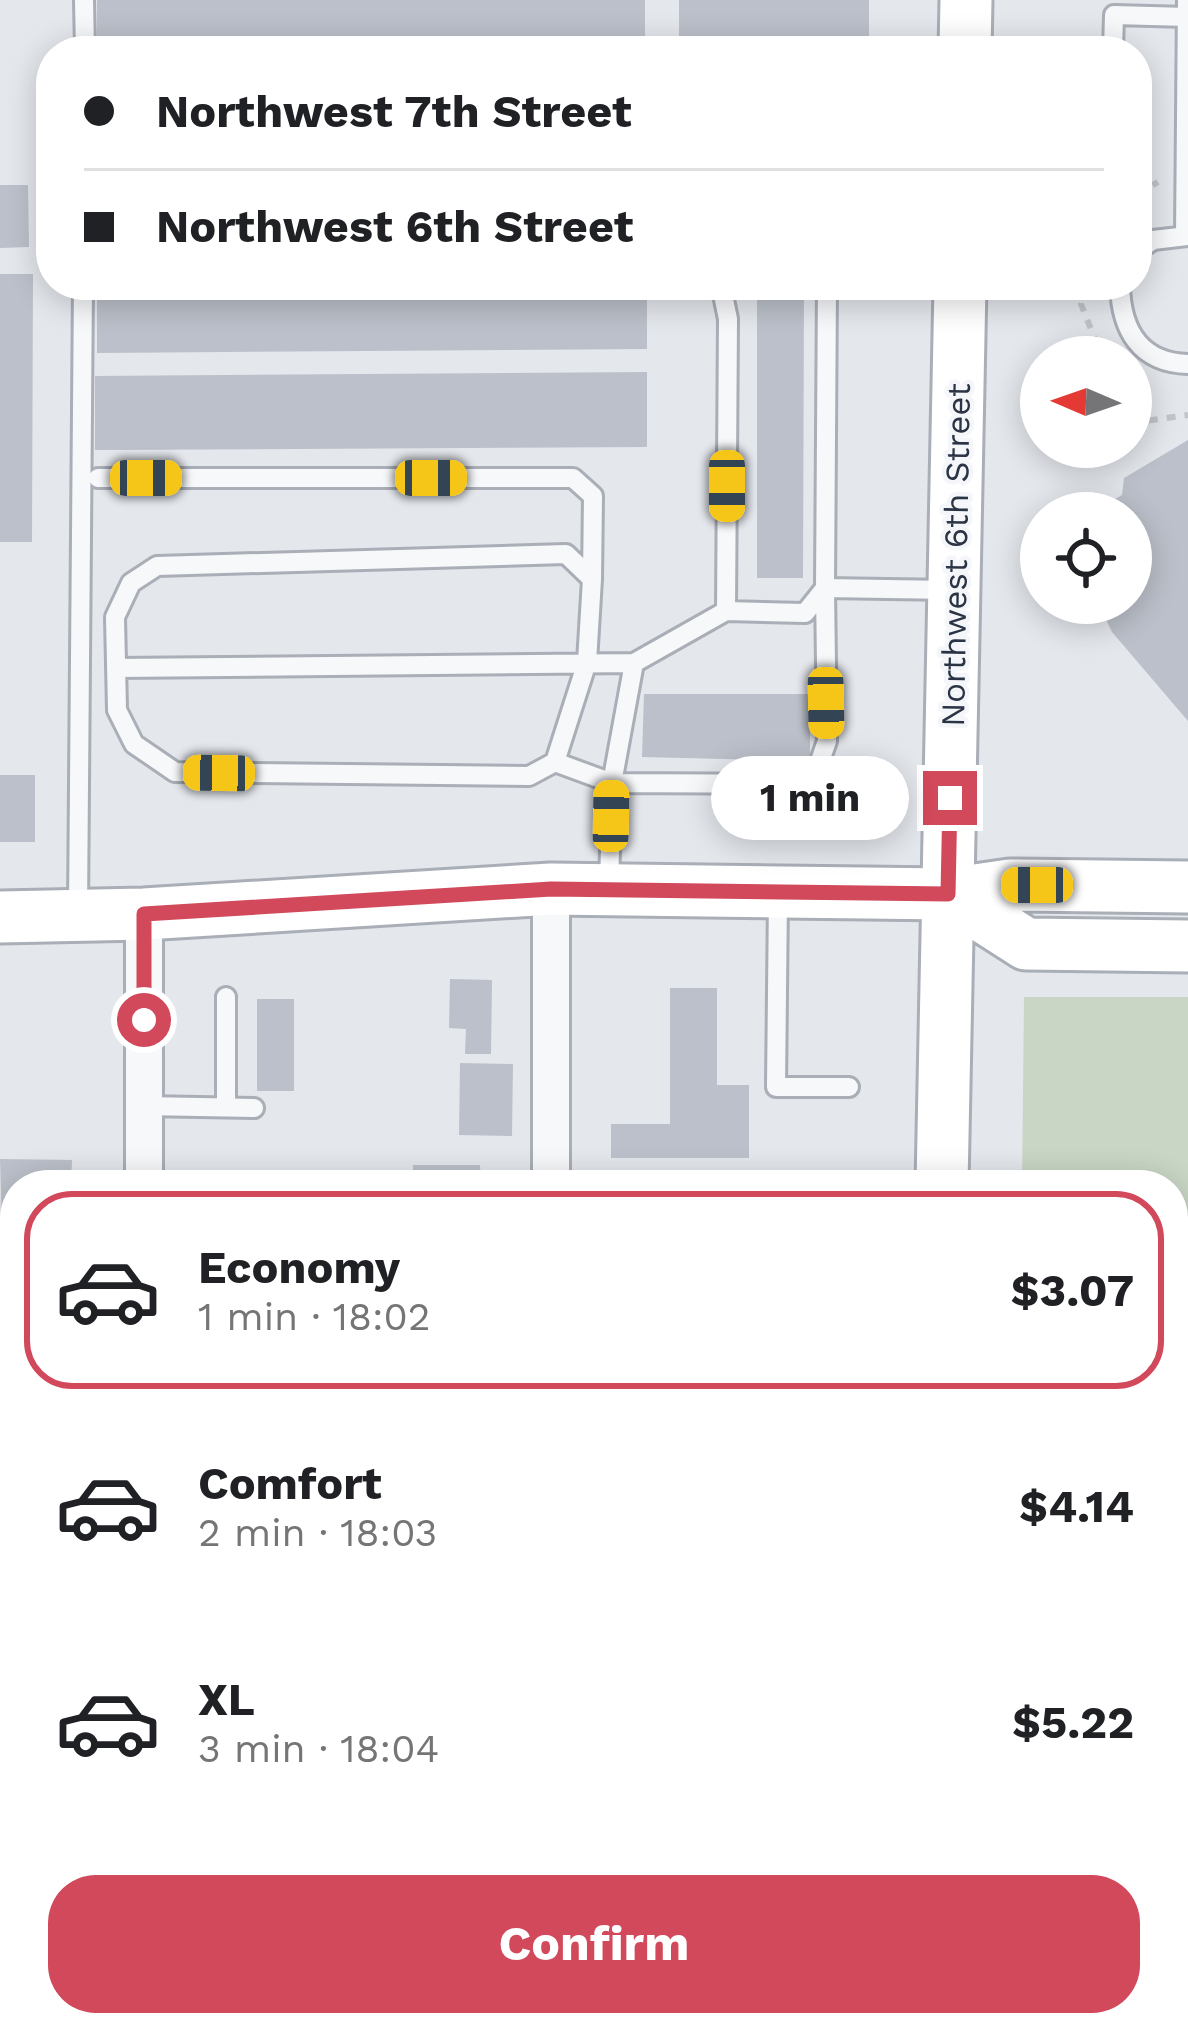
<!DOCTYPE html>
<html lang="en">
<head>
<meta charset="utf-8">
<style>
  :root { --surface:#fff; --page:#f2f2f2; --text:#202124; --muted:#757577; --line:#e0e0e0; --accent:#d1495b }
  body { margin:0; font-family:"Work Sans",sans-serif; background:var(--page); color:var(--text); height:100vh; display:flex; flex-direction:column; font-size:45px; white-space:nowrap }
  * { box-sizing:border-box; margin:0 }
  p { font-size:39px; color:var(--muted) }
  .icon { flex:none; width:66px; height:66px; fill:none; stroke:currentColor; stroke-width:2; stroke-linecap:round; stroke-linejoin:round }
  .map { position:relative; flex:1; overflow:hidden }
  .panel { position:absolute; left:0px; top:1170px; width:1188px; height:867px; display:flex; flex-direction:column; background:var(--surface); border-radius:48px 48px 0 0; box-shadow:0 6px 30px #0003 }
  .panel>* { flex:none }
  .banner { position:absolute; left:36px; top:36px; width:1116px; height:264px; border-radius:48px; box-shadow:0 6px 30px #0003; display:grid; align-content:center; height:264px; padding:0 48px; background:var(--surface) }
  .needle { width:78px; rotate:272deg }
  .tools { position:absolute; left:1020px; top:336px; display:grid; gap:24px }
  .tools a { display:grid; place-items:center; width:132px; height:132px; border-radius:50%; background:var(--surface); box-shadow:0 6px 30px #0003; font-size:60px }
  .end { position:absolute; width:54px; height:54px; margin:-27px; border:15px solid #d1495b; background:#fff; box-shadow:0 0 0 6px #fff }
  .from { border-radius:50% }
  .bubble { position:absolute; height:84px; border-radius:42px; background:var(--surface); box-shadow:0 6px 30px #0003; font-size:39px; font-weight:700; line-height:84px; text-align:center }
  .car { position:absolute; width:36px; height:72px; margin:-36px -18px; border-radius:15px; box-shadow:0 0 9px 3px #0007; background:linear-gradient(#f5c518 24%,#345 0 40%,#f5c518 0 76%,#345 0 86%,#f5c518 0) }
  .banner b { display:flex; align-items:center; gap:42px; height:114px; font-size:45px }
  .banner b+b { border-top:3px solid var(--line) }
  .banner i { width:30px; height:30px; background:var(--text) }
  ul { padding:21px 0 0; list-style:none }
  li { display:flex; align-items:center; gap:36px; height:198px; margin:0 24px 18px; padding:0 24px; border:6px solid transparent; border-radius:48px }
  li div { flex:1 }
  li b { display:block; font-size:45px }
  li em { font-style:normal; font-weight:700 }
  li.active { border-color:var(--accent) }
  li>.icon { width:108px; height:108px; stroke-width:1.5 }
  .primary-button { display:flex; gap:24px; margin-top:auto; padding:24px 48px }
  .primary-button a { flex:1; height:138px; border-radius:48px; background:var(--accent); color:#fff; font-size:48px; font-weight:700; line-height:138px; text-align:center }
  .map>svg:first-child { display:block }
  .green { fill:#c9d6c5 }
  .building { fill:#bbc0ca }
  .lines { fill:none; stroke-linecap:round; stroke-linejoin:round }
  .lane-casing { stroke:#a9aeb7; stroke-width:24 }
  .street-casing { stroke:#a9aeb7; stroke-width:42 }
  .secondary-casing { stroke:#a9aeb7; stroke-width:57 }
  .path { stroke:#c2c5cb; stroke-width:6; stroke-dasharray:9 9; stroke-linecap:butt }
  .lane { stroke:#f7f8fa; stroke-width:18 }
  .street { stroke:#f7f8fa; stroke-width:36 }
  .secondary { stroke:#fff; stroke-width:51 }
  .route { stroke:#d1495b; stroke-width:15 }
  .labels { text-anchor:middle; stroke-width:9; stroke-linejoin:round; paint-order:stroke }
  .street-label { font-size:33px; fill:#2b3445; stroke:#f4f6f9 }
</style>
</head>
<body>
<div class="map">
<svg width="1188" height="2035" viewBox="0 0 1188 2035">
  <rect width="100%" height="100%" fill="#e4e7ec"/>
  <path class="green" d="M1024,997H1188V2035H1013V2022H1173V1185H1022Z"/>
  <path class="building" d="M97,0H645V44L97,40Z
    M679,0H869V51H679Z
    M0,185H28L29,247L0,248Z
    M0,274H33L32,542H0Z
    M97,285H647V349L97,353Z
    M757,287H804L803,578H757Z
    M647,372V447L95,450V376Z
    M1188,440V721L1112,632L1098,603H1131V513H1091L1122,495L1124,478Z
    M644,694H810V761L642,757Z
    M0,775H35V842H0Z
    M450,979L492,980L491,1054H465L466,1029L449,1028Z
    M670,988H717V1085H749V1158H611V1124H670Z
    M257,999H294V1091H257Z
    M460,1063L513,1064L512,1136L459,1135Z
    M0,1159L72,1160L71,1185H15V1225L2,1224Z
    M413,1165H480L481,1185H413Z
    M0,1240H15V1302H0Z
    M0,1558H15V1604H0Z
    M0,1792H15V1838H0Z"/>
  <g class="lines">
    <defs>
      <path id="lane" d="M84,0L85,51
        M1113,51L1114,15L1188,17
        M1185,236L1187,0
        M1137,251L1153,240L1188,236
        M721,285L728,319L726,611
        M827,285L825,588L950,590
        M1120,285C1121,330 1140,363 1188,364
        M98,478H573L593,496L592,579
        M116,668L634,663
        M555,762L587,662L592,579L566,554L157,566L131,583L115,617L117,710L134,744L175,772L529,776L555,762L612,783L812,784L827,741L825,588
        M609,884L612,783L634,663L726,611L805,613L825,588
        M778,897L776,1087H849
        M78,910L83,285
        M226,997V1107
        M144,1106L254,1108"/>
      <path id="street" d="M144,1185V914
        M551,1185V889
        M0,1977H15
        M820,2022L835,2035
        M141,2035V2022
        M551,2035V2022"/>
      <path id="secondary" d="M965,51L966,0
        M948,894L1026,944L1188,946
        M0,917L144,914L551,889L948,894L1010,885L1188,887
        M942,1185L960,285
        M900,2035L901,2022
        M968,2035L969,2022"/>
    </defs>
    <use href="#lane" class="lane-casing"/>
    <use href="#street" class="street-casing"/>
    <use href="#secondary" class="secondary-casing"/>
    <path class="path" d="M1137,194L1158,182
      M1082,285L1081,304L1102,357
      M1131,396L1152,420
      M1131,423L1188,415
      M1034,432H1041"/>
    <use href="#lane" class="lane"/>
    <use href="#street" class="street"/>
    <use href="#secondary" class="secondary"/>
  </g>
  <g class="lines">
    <path class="route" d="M144,1020V914L551,889L948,894L950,798"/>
  </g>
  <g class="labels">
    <g class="street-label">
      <text transform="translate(955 555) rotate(-89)" y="12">Northwest 6th Street</text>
    </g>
  </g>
</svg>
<div class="tools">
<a><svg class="needle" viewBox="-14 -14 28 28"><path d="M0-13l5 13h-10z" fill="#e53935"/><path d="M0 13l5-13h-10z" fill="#757577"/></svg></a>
<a><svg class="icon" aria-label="locate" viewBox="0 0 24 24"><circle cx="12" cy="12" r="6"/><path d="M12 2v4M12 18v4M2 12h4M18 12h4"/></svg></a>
</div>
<i class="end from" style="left:144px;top:1020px"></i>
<i class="end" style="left:950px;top:798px"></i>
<div class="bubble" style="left:711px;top:756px;width:198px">1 min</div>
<i class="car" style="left:146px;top:478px;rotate:90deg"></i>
<i class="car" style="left:431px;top:478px;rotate:90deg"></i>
<i class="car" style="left:727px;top:486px;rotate:180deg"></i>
<i class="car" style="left:826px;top:703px;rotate:179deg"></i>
<i class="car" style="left:219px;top:773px;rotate:271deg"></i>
<i class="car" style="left:611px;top:816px;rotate:1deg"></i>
<i class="car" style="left:1037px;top:885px;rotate:270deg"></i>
<div class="banner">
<b><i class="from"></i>Northwest 7th Street</b>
<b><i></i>Northwest 6th Street</b>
</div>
<section class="panel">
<ul>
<li class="active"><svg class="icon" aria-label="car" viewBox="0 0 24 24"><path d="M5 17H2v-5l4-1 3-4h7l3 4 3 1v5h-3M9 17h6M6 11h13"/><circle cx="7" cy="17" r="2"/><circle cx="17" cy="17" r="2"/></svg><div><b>Economy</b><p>1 min · 18:02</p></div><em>$3.07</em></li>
<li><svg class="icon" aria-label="car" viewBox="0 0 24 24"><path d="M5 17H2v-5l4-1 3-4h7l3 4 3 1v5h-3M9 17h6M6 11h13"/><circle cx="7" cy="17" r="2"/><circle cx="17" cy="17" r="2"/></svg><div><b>Comfort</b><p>2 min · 18:03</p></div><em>$4.14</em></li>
<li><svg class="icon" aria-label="car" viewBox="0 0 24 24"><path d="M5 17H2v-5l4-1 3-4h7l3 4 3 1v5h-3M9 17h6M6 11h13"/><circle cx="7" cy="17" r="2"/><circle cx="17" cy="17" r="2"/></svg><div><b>XL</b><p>3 min · 18:04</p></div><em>$5.22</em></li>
</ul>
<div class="primary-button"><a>Confirm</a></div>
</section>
</div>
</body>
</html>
